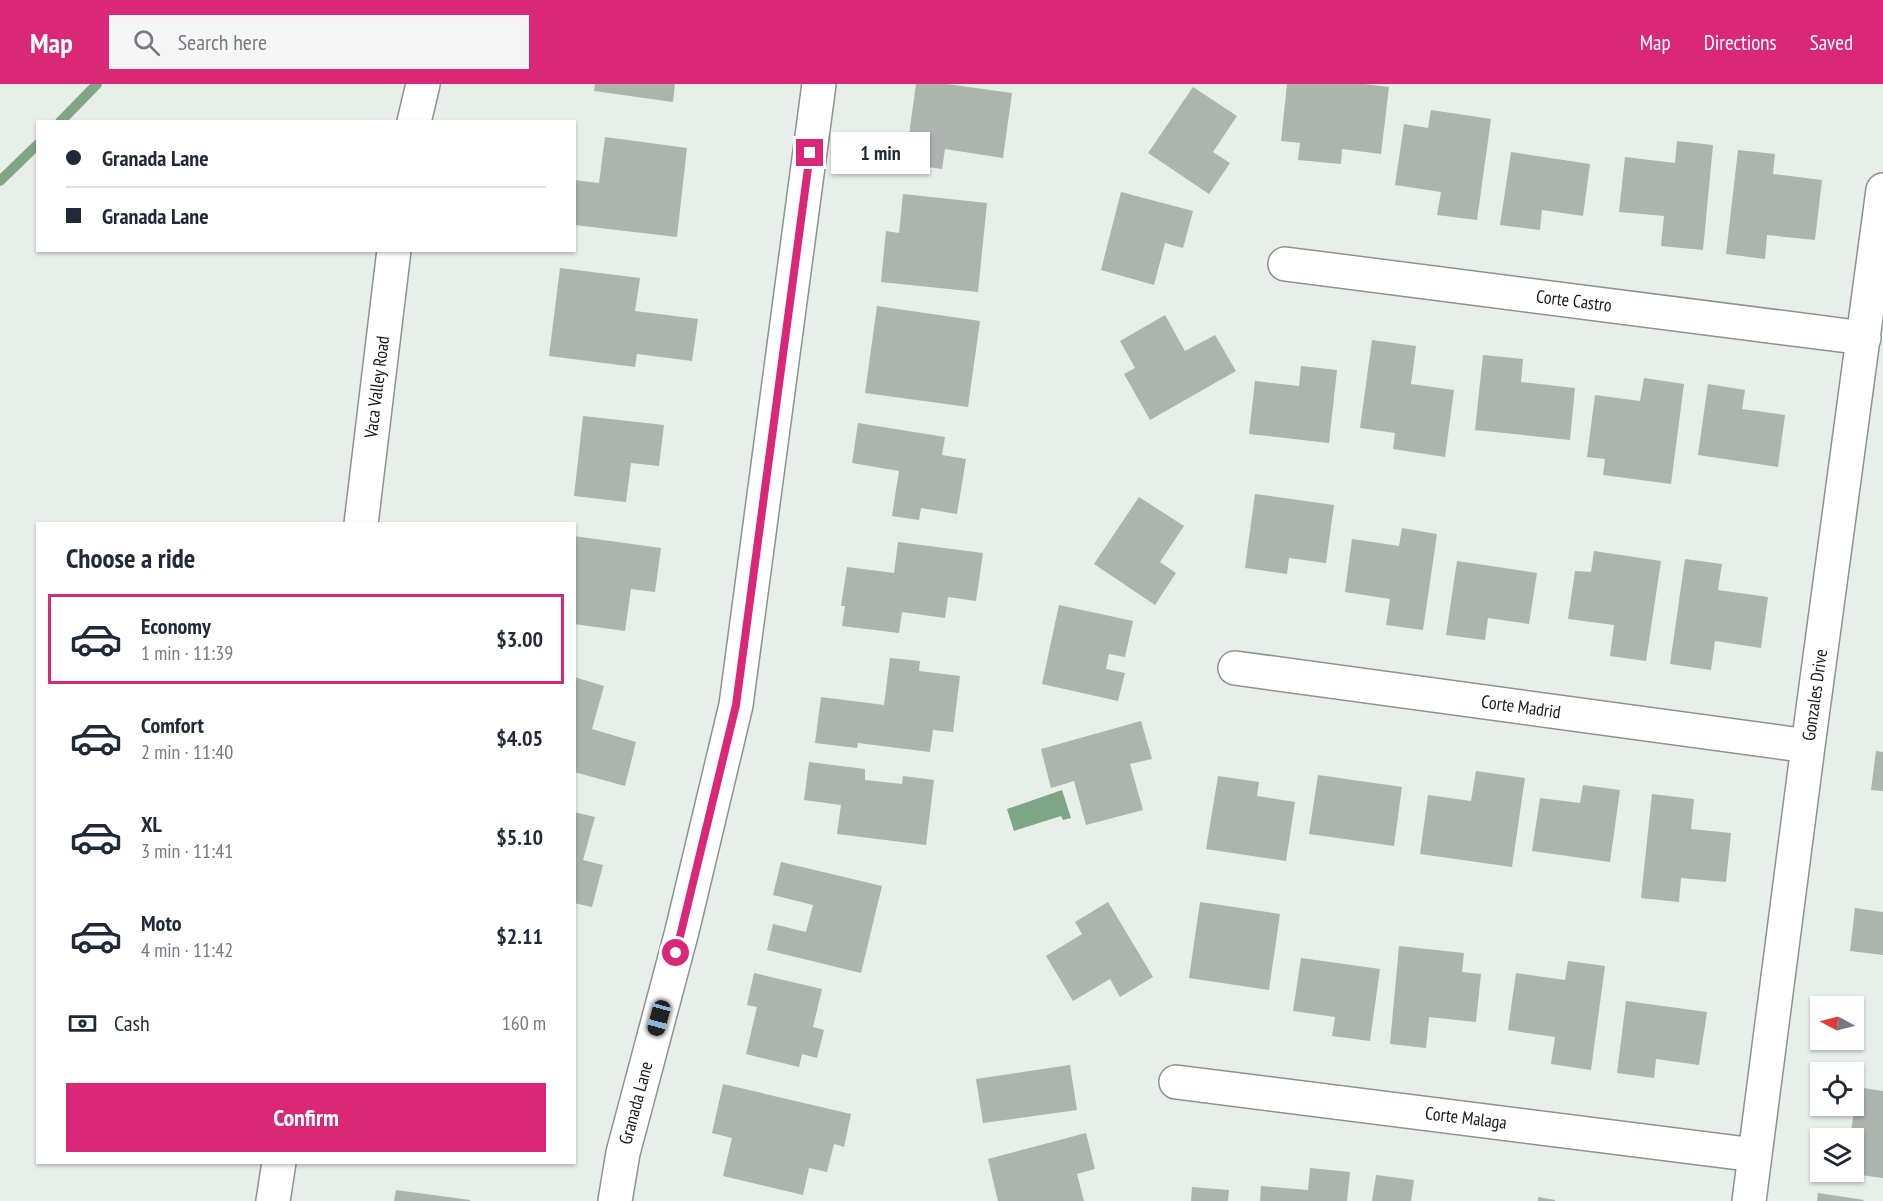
<!DOCTYPE html>
<html lang="en">
<head>
<meta charset="utf-8">
<style>
  :root { --surface:#fff; --page:#f6f6f7; --text:#1f2937; --muted:#747a83; --line:#e0e1e3; --accent:#db2777 }
  body { margin:0; font-family:"PT Sans Narrow",sans-serif; background:var(--page); color:var(--text); height:100vh; display:flex; flex-direction:column; font-size:22px; white-space:nowrap }
  * { box-sizing:border-box; margin:0 }
  p { font-size:20px; color:var(--muted) }
  .icon { flex:none; width:33px; height:33px; fill:none; stroke:currentColor; stroke-width:2; stroke-linecap:round; stroke-linejoin:round }
  .map { position:relative; flex:1; overflow:hidden }
  .details { position:absolute; left:36px; top:438px; width:540px; height:642px; display:flex; flex-direction:column; background:var(--surface); border-radius:0px; box-shadow:0 2px 4px #0004 }
  .details>* { flex:none }
  .top-card { position:absolute; left:36px; top:36px; width:540px; height:132px; border-radius:0px; box-shadow:0 2px 4px #0004; display:grid; align-content:center; height:132px; padding:0 30px; background:var(--surface) }
  .needle { width:39px; rotate:277deg }
  .fabs { position:absolute; left:1810px; top:912px; display:grid; gap:12px }
  .fabs a { display:grid; place-items:center; width:54px; height:54px; border-radius:0px; background:var(--surface); box-shadow:0 2px 4px #0004; font-size:30px }
  .end { position:absolute; width:27px; height:27px; margin:-14px; border:8px solid #db2777; background:#fff; box-shadow:0 0 0 3px #fff }
  .from { border-radius:50% }
  .bubble { position:absolute; height:42px; border-radius:0px; background:var(--surface); box-shadow:0 2px 4px #0004; font-size:20px; font-weight:600; line-height:42px; text-align:center }
  .car { position:absolute; width:18px; height:36px; margin:-18px -9px; border-radius:8px; box-shadow:0 0 4px 2px #0007; background:linear-gradient(#222 24%,#8ab4d8 0 40%,#222 0 76%,#8ab4d8 0 86%,#222 0) }
  .top-card b { display:flex; align-items:center; gap:21px; height:57px; font-size:22px }
  .top-card b+b { border-top:2px solid var(--line) }
  .top-card i { width:15px; height:15px; background:var(--text) }
  ul { padding:0; list-style:none }
  li { display:flex; align-items:center; gap:18px; height:90px; margin:0 12px 9px; padding:0 18px; border:3px solid transparent; border-radius:0px }
  li div { flex:1 }
  li b { display:block; font-size:22px }
  li em { font-style:normal; font-weight:600 }
  li.selected { border-color:var(--accent) }
  li>.icon { width:54px; height:54px; stroke-width:1.5 }
  h2 { padding:0 30px; font-size:27px; line-height:72px }
  .pay { display:flex; align-items:center; gap:15px; height:66px; padding:0 30px; font-size:22px }
  .pay p { margin-inline-start:auto }
  .action { display:flex; gap:12px; margin-top:auto; padding:12px 30px }
  .action a { flex:1; height:69px; border-radius:0px; background:var(--accent); color:#fff; font-size:24px; font-weight:600; line-height:69px; text-align:center }
  header { display:flex; align-items:center; gap:36px; box-sizing:border-box; height:84px; padding:0 30px; background:var(--accent); color:#fff }
  header strong { font-size:28px }
  nav { display:flex; gap:33px; margin-inline-start:auto; font-size:21px }
  .search { width:420px; height:54px; background:var(--page); display:flex; align-items:center; gap:15px; box-sizing:border-box; padding:0 21px; border-radius:0px; color:var(--muted); font-size:22px }
  .map>svg:first-child { display:block }
  .water { fill:#7ea585 }
  .lines { fill:none; stroke-linecap:round; stroke-linejoin:round }
  .stream { stroke:#7ea585; stroke-width:10 }
  .building { fill:#adb3ae }
  .minor-casing { stroke:#8e938f; stroke-width:36 }
  .minor { stroke:#fff; stroke-width:33 }
  .route { stroke:#db2777; stroke-width:8 }
  .labels { text-anchor:middle; stroke-width:4.5; stroke-linejoin:round; paint-order:stroke }
  .street-label { font-size:18px; fill:#171917; stroke:#fff }
</style>
</head>
<body>
<header>
<strong>Map</strong>
<div class="search"><svg class="icon" aria-label="search" viewBox="0 0 24 24"><circle cx="10" cy="10" r="6"/><path d="M15 15l6 6"/></svg>Search here</div>
<nav><a>Map</a><a>Directions</a><a>Saved</a></nav>
</header>
<div class="map">
<svg width="1883" height="1117" viewBox="0 0 1883 1117">
  <rect width="100%" height="100%" fill="#e8eee9"/>
  <path class="water" d="M1062,706L1071,734L1063,736L1061,732L1014,747L1007,725Z"/>
  <g class="lines">
    <path class="stream" d="M60,38L97,0
      M0,97L38,60"/>
  </g>
  <path class="building" d="M595,0H675L673,18L594,7Z
    M916,0H947L1012,9L1003,74L945,65L942,85L905,80Z
    M1287,0H1365L1389,3L1381,70L1342,65L1341,80L1298,76L1300,59L1281,57Z
    M1193,3L1237,32L1213,68L1230,79L1209,110L1148,69Z
    M1431,26L1491,35L1477,136L1437,131L1441,108L1395,101L1404,40L1428,44Z
    M605,53L687,64L677,153L574,141V96L599,99Z
    M1677,57L1713,61L1703,166L1661,162L1664,132L1619,128L1625,73L1675,79Z
    M1738,66L1775,70L1773,90L1822,96L1815,156L1767,151L1765,175L1726,170Z
    M1511,68L1590,80L1583,132L1542,126L1540,146L1500,141Z
    M1121,108L1193,127L1183,164L1165,159L1154,201L1101,186Z
    M903,110L987,119L978,208L881,198L886,147L899,149Z
    M560,184L640,194L635,227L698,235L692,277L637,270L635,283L549,272Z
    M877,222L980,237L968,323L865,309Z
    M1165,231L1185,267L1215,251L1236,287L1150,336L1124,290L1135,284L1120,257Z
    M1372,256L1416,262L1411,300L1454,306L1445,373L1393,365L1395,349L1360,344Z
    M1483,271L1523,275L1521,298L1575,304L1570,356L1475,346Z
    M1301,282L1337,286L1329,359L1249,350L1255,297L1299,302Z
    M1644,294L1684,300L1671,400L1603,391L1605,375L1587,373L1595,311L1640,317Z
    M1708,300L1745,306L1742,325L1785,331L1778,383L1698,371Z
    M583,332L664,341L659,382L631,379L626,418L574,412Z
    M858,339L945,353L942,371L966,375L957,430L921,424L919,436L892,432L899,387L852,379Z
    M1255,410L1334,421L1326,479L1289,474L1287,490L1245,484Z
    M1139,413L1184,442L1160,478L1176,489L1155,521L1094,480Z
    M1402,444L1437,450L1423,546L1386,541L1390,515L1345,508L1352,455L1399,462Z
    M574,452L661,464L655,508L631,505L625,547L574,540Z
    M898,458L983,469L976,517L948,513L945,534L902,528L899,549L842,542L845,522H841L847,483L894,489Z
    M1594,467L1661,477L1646,577L1610,572L1614,541L1568,535L1575,487L1591,488Z
    M1685,475L1722,480L1718,506L1768,513L1761,564L1715,557L1711,586L1670,580Z
    M1457,477L1537,489L1529,540L1488,534L1485,556L1446,551Z
    M1059,521L1133,537L1125,573L1109,570L1106,585L1125,589L1118,617L1042,600Z
    M890,574L920,577L919,587L960,592L953,648L933,646L930,668L858,659L857,664L815,659L821,613L884,621Z
    M574,593L604,602L592,645L636,658L625,702L574,688Z
    M1141,637L1152,675L1130,680L1143,726L1086,741L1074,697L1051,704L1041,665Z
    M1876,667L1883,668V707L1871,706Z
    M809,678L865,685V696L902,700L903,692L934,696L926,761L837,750L841,721L804,716Z
    M1476,687L1525,694L1512,783L1420,770L1428,711L1471,717Z
    M1318,691L1402,703L1394,762L1309,750Z
    M1218,692L1259,698L1257,712L1295,718L1286,777L1206,765Z
    M1583,701L1620,706L1610,778L1532,767L1540,714L1580,719Z
    M1652,710L1694,715L1691,745L1731,749L1726,798L1681,794L1679,818L1641,814Z
    M574,728L595,733L583,776L603,781L592,823L574,819Z
    M781,778L882,802L861,889L767,866L773,840L806,848L813,821L773,811Z
    M1108,818L1153,893L1120,913L1110,895L1073,917L1046,872L1082,850L1075,838Z
    M1200,818L1280,830L1269,906L1189,894Z
    M1855,824L1883,828V871L1850,867Z
    M1399,862L1464,869L1462,888L1481,890L1476,938L1429,933L1426,964L1390,960Z
    M1301,874L1380,885L1370,957L1332,952L1335,933L1293,927Z
    M1568,877L1605,882L1591,986L1551,980L1555,953L1508,946L1516,889L1565,896Z
    M754,889L822,905L813,943L824,946L817,974L802,970L799,983L746,970L757,923L747,921Z
    M1626,917L1707,928L1699,981L1656,975L1654,994L1617,989Z
    M1070,981L1077,1026L983,1039L976,995Z
    M723,1000L851,1030L844,1063L834,1060L827,1088L809,1084L803,1111L723,1092L732,1054L712,1049Z
    M1857,1003L1883,1007V1094L1845,1089L1854,1088V1054H1825L1826,1045L1851,1049Z
    M1086,1049L1095,1085L1077,1090L1084,1117H998L988,1075Z
    M1310,1084L1350,1088L1347,1117H1260L1261,1102L1308,1106Z
    M1376,1091L1414,1096L1411,1117H1372Z
    M1192,1103L1229,1106L1228,1117H1191Z
    M396,1106L470,1116V1117H394Z
    M1818,1109L1864,1116L1863,1117H1817Z
    M1538,1113L1555,1116V1117H1538Z"/>
  <g class="lines">
    <defs>
      <path id="minor" d="M414,38L423,0
        M1285,180L1864,254
        M361,440L394,166
        M1235,584L1808,662
        M1176,998L1755,1071
        M273,1117L279,1078
        M615,1117L623,1069L682,847L736,621L819,0
        M1749,1117L1808,662L1883,106"/>
    </defs>
    <use href="#minor" class="minor-casing"/>
    <use href="#minor" class="minor"/>
  </g>
  <g class="lines">
    <path class="route" d="M676,869L736,621L810,69"/>
  </g>
  <g class="labels">
    <g class="street-label">
      <text transform="translate(1574 217) rotate(7)" y="6">Corte Castro</text>
      <text transform="translate(377 303) rotate(-83)" y="6">Vaca Valley Road</text>
      <text transform="translate(1815 611) rotate(-82)" y="6">Gonzales Drive</text>
      <text transform="translate(1521 623) rotate(8)" y="6">Corte Madrid</text>
      <text transform="translate(636 1019) rotate(-75)" y="6">Granada Lane</text>
      <text transform="translate(1466 1034) rotate(7)" y="6">Corte Malaga</text>
    </g>
  </g>
</svg>
<div class="fabs">
<a><svg class="needle" viewBox="-14 -14 28 28"><path d="M0-13l5 13h-10z" fill="#e53935"/><path d="M0 13l5-13h-10z" fill="#747a83"/></svg></a>
<a><svg class="icon" aria-label="locate" viewBox="0 0 24 24"><circle cx="12" cy="12" r="6"/><path d="M12 2v4M12 18v4M2 12h4M18 12h4"/></svg></a>
<a><svg class="icon" aria-label="layers" viewBox="0 0 24 24"><path d="M12 4l9 5-9 5-9-5zM3 14l9 5 9-5"/></svg></a>
</div>
<i class="end from" style="left:676px;top:869px"></i>
<i class="end" style="left:810px;top:69px"></i>
<div class="bubble" style="left:831px;top:48px;width:99px">1 min</div>
<i class="car" style="left:659px;top:934px;rotate:195deg"></i>
<div class="top-card">
<b><i class="from"></i>Granada Lane</b>
<b><i></i>Granada Lane</b>
</div>
<section class="details">
<h2>Choose a ride</h2>
<ul>
<li class="selected"><svg class="icon" aria-label="car" viewBox="0 0 24 24"><path d="M5 17H2v-5l4-1 3-4h7l3 4 3 1v5h-3M9 17h6M6 11h13"/><circle cx="7" cy="17" r="2"/><circle cx="17" cy="17" r="2"/></svg><div><b>Economy</b><p>1 min · 11:39</p></div><em>$3.00</em></li>
<li><svg class="icon" aria-label="car" viewBox="0 0 24 24"><path d="M5 17H2v-5l4-1 3-4h7l3 4 3 1v5h-3M9 17h6M6 11h13"/><circle cx="7" cy="17" r="2"/><circle cx="17" cy="17" r="2"/></svg><div><b>Comfort</b><p>2 min · 11:40</p></div><em>$4.05</em></li>
<li><svg class="icon" aria-label="car" viewBox="0 0 24 24"><path d="M5 17H2v-5l4-1 3-4h7l3 4 3 1v5h-3M9 17h6M6 11h13"/><circle cx="7" cy="17" r="2"/><circle cx="17" cy="17" r="2"/></svg><div><b>XL</b><p>3 min · 11:41</p></div><em>$5.10</em></li>
<li><svg class="icon" aria-label="car" viewBox="0 0 24 24"><path d="M5 17H2v-5l4-1 3-4h7l3 4 3 1v5h-3M9 17h6M6 11h13"/><circle cx="7" cy="17" r="2"/><circle cx="17" cy="17" r="2"/></svg><div><b>Moto</b><p>4 min · 11:42</p></div><em>$2.11</em></li>
</ul>
<div class="pay"><svg class="icon" aria-label="cash" viewBox="0 0 24 24"><path d="M3 7h18v10H3z"/><circle cx="12" cy="12" r="2"/></svg>Cash<p>160 m</p></div>
<div class="action"><a>Confirm</a></div>
</section>
</div>
</body>
</html>
